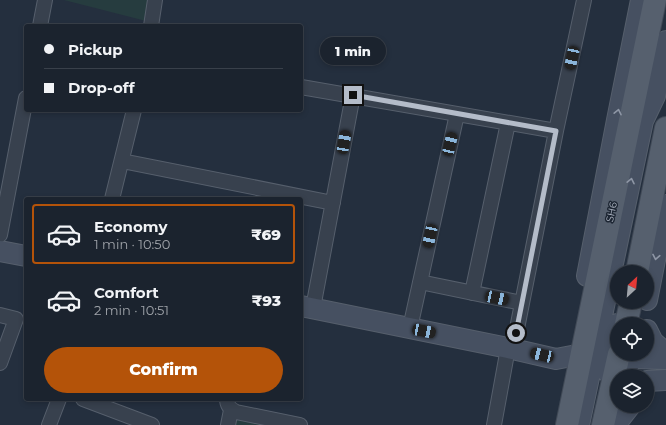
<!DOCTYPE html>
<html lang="en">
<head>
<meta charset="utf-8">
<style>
  :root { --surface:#1b232e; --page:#242b36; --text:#f1f3f6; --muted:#a0a4aa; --line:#39404a; --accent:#b45309 }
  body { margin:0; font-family:Montserrat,sans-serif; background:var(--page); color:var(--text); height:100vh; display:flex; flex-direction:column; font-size:15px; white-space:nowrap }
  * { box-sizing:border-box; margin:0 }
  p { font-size:13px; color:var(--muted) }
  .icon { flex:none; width:22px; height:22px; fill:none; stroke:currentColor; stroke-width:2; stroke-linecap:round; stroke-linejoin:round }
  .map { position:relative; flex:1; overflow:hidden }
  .drawer { position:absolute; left:24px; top:197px; width:279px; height:204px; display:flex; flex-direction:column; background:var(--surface); border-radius:4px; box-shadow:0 2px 6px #0003,0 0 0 1px var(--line) }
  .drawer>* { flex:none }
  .guide { position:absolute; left:24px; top:24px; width:279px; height:88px; border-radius:4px; box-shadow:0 2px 6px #0003,0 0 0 1px var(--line); display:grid; align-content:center; height:88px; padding:0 20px; background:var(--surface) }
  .needle { width:26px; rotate:26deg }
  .fabs { position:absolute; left:610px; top:265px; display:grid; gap:8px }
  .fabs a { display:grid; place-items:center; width:44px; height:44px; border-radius:50%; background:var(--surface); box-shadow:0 2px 6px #0003,0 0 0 1px var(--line); font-size:20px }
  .end { position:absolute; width:18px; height:18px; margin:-9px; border:5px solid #b4bcc9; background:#111; box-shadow:0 0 0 2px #111 }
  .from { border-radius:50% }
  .bubble { position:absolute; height:28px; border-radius:14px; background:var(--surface); box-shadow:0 2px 6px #0003,0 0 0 1px var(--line); font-size:13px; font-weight:800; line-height:28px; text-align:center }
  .car { position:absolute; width:12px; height:24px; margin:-12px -6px; border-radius:5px; box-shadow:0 0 3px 1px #0007; background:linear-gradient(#222 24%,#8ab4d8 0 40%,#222 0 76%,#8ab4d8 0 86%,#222 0) }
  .guide b { display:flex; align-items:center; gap:14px; height:38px; font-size:15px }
  .guide b+b { border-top:1px solid var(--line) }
  .guide i { width:10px; height:10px; background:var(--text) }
  ul { padding:7px 0 0; list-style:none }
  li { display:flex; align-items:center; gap:12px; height:60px; margin:0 8px 6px; padding:0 12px; border:2px solid transparent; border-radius:4px }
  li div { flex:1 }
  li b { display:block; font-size:15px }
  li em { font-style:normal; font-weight:800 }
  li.selected { border-color:var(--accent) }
  li>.icon { width:36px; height:36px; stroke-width:1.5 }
  .button { display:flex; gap:8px; margin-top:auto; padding:8px 20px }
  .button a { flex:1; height:46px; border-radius:24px; background:var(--accent); color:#fff; font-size:16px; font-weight:800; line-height:46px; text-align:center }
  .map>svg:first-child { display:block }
  .green { fill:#263c3f }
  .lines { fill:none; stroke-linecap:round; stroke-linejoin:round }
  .street-casing { stroke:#565f6c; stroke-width:16 }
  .secondary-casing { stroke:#565f6c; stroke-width:22 }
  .primary-casing { stroke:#414a57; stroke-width:24 }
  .street { stroke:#38414e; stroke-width:14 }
  .secondary { stroke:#465061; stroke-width:20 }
  .primary { stroke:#56606e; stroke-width:22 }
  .oneway { stroke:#8e96a5 }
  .route { stroke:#b4bcc9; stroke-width:5 }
  .labels { text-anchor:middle; stroke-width:3; stroke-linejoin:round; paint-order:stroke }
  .street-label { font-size:10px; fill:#b4bcc9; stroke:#1d2633 }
</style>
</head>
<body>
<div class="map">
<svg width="666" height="425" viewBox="0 0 666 425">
  <rect width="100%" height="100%" fill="#242f3e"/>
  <path class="green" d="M64,0H150L146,21Z
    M235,416L277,425H233Z"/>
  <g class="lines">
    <defs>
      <path id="street" d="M40,26L45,0
        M151,26L155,0
        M301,87L556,131
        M122,161L333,203
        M112,199L134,110
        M0,235L26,98
        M420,282L522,303
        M472,293L508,123
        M313,308L353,95
        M0,315L16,319L0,363
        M410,328L457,114
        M513,349L556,131L584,0
        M629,376L633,358
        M83,399L152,425
        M227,399C227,406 230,409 236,412L300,425
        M49,425L59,399
        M228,425L231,410
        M494,425L508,348"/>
      <path id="secondary" d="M0,251L26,256
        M587,276L617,120L641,0
        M647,300L666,205
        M301,306L508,348L556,359L582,354L594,355L618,361L633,358L666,359
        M647,330L653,342L666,353
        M606,371L617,324
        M647,381L666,380
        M619,420L630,406
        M579,425L643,121L655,96L666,41"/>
      <path id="primary" d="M637,272L666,128
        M626,324L631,302
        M567,425L655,0
        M603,425L619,354"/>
    </defs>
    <use href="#street" class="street-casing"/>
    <use href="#secondary" class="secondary-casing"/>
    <use href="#primary" class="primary-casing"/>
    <use href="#street" class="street"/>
    <use href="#secondary" class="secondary"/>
    <use href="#primary" class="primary"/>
  </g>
  <defs><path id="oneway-chevron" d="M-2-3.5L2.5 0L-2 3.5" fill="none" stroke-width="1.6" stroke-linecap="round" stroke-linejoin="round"/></defs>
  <g class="oneway">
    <use href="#oneway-chevron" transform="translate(618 112) rotate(-78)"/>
    <use href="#oneway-chevron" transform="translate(631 181) rotate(-78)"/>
    <use href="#oneway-chevron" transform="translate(656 257) rotate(101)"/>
  </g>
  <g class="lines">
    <path class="route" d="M353,95L556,131L516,333"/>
  </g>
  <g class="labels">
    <g class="street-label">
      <text transform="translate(611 212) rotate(-78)" y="4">SH6</text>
    </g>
  </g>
</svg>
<div class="fabs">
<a><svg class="needle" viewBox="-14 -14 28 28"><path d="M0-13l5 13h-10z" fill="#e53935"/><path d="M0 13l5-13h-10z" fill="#a0a4aa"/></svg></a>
<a><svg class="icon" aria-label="locate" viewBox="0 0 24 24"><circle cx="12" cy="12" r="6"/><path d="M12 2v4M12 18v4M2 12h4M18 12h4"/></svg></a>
<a><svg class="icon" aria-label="layers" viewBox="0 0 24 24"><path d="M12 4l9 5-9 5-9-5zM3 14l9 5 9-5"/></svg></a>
</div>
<i class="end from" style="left:516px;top:333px"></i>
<i class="end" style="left:353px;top:95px"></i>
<div class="bubble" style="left:320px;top:37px;width:66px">1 min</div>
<i class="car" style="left:572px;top:58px;rotate:192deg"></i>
<i class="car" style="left:344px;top:142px;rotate:10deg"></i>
<i class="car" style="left:450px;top:144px;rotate:13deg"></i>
<i class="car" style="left:430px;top:236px;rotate:192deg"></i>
<i class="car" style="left:497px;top:298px;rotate:102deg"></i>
<i class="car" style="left:424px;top:331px;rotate:101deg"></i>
<i class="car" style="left:542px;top:355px;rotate:283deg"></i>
<div class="guide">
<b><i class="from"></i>Pickup</b>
<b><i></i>Drop-off</b>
</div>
<section class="drawer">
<ul>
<li class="selected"><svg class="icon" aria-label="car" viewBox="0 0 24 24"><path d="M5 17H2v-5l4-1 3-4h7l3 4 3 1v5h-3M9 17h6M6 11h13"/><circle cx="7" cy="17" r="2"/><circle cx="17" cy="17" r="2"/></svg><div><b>Economy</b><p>1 min · 10:50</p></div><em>₹69</em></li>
<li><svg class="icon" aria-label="car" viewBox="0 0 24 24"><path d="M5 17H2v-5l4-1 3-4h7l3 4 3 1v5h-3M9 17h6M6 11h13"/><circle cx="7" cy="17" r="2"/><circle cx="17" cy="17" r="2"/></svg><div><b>Comfort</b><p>2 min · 10:51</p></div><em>₹93</em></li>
</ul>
<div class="button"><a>Confirm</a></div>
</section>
</div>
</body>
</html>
